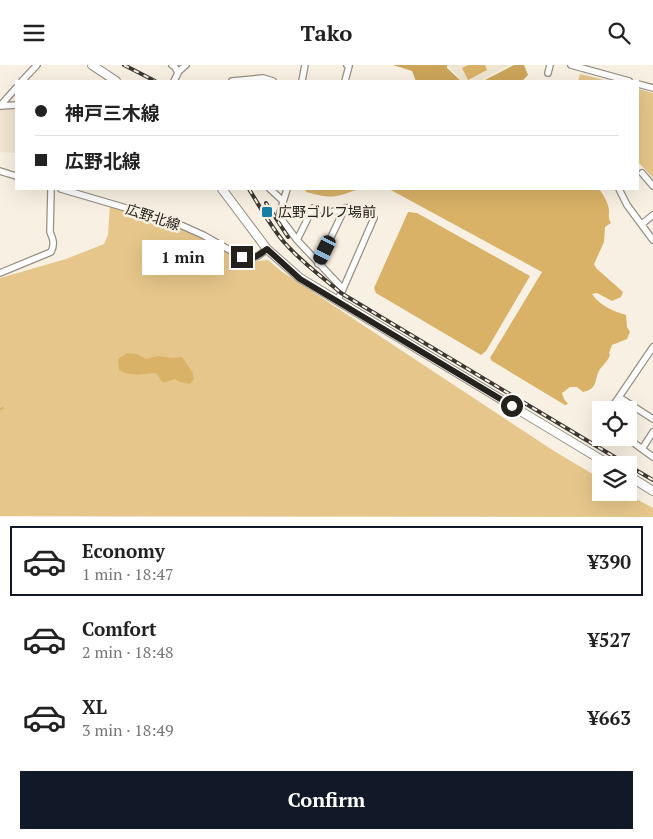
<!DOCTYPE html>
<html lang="en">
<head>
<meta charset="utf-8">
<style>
  :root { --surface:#fff; --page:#f6f6f6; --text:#222; --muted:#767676; --line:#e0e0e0; --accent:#111827 }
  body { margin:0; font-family:"PT Serif","Noto Sans JP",serif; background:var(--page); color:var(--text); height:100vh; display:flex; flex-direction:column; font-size:19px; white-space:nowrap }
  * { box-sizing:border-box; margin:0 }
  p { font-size:16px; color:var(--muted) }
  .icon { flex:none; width:28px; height:28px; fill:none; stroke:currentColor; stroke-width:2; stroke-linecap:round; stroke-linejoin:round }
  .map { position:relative; height:452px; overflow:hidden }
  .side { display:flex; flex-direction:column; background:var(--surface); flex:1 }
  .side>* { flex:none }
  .hud { position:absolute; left:15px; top:15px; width:624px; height:110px; border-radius:0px; box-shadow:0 5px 20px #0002; display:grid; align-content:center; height:110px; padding:0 20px; background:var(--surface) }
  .controls { position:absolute; left:592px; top:336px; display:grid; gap:10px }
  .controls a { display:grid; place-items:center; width:45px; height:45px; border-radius:0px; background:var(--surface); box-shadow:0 5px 20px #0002; font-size:25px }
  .end { position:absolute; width:22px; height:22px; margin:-11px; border:6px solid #25221d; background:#fff; box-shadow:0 0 0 2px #fff }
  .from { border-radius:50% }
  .bubble { position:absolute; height:35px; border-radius:0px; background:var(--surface); box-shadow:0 5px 20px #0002; font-size:16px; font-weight:600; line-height:35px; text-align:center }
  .car { position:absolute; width:15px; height:30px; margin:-15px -8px; border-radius:6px; box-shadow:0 0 4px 1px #0007; background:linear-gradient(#222 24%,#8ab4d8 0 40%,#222 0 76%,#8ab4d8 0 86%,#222 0) }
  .hud b { display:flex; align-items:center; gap:18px; height:48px; font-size:19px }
  .hud b+b { border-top:1px solid var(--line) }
  .hud i { width:12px; height:12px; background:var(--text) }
  ul { padding:9px 0 0; list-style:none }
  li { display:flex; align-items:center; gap:15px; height:70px; margin:0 10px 8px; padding:0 10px; border:2px solid transparent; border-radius:0px }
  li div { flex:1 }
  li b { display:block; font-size:19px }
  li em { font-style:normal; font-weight:600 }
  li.selected { border-color:var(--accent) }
  li>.icon { width:45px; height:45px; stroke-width:1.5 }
  .cta { display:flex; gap:10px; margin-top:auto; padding:10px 20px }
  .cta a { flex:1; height:58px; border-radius:0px; background:var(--accent); color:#fff; font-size:20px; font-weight:600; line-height:58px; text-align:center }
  header { display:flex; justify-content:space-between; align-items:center; height:65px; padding:0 20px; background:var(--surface); font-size:22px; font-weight:600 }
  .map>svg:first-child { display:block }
  .built { fill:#f0e5d0 }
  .green { fill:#e6c68a }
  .forest { fill:#cca55a }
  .water { fill:#d9b267 }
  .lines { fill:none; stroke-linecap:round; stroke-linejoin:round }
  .stream { stroke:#d9b267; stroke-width:2 }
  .minor-casing { stroke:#969083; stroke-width:8 }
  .major-casing { stroke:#969083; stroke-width:10 }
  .minor { stroke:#fff; stroke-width:5.5 }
  .major { stroke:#fff; stroke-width:8 }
  .rail-casing { stroke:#3b3832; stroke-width:4 }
  .rail { stroke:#f8f1e3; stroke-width:2; stroke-dasharray:5.5; stroke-linecap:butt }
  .route { stroke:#25221d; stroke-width:6 }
  .poi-dot { fill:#177ea8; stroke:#f8f1e3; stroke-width:2 }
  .labels { text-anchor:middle; stroke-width:5; stroke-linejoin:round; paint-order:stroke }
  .poi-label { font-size:14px; fill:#25221d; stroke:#f8f1e3; text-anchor:start }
  .street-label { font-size:14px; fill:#25221d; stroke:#f8f1e3 }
</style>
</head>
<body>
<header><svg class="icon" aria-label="menu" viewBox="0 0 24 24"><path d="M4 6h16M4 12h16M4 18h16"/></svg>Tako<svg class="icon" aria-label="search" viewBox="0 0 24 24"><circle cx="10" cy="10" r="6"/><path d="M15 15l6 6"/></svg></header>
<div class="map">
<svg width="653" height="452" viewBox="0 0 653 452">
  <rect width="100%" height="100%" fill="#f8f1e3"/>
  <path class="built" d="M447,0H510L480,16H462Z
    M16,42V88L0,87V43Z"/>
  <path class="green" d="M580,9L608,16H578Z
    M638,24L653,28V113L638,97Z
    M110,140L176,160L248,197L268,195L281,206L554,386L601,414V428H625L653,443V452L0,451V213L66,194L104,179L108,170Z"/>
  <path class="forest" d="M393,0H447V3L461,16H416L412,6Z
    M514,0H524L528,10L522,16H483Z"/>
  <path class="water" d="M468,0H485L487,5L468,15L462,3Z
    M305,124H359C333,133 333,134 306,127Z
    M389,124H599C603,129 609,139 609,146C609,152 608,153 611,158L605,162L604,177L594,199L596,203L623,227L621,232L612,236L597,228L592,229C600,241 613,246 626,250L627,262L630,267L627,274L612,280L609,288L610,290C607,297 604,299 600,304C594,313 599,324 583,327L577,322H570L562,328L564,334L568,339L565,340L492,296L490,293L542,207Z
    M408,147L417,148L530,211L486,286L481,290L376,228L374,223Z
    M127,288L137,289L146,294L159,291L172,293L182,292L193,308L194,314L190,319L180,317L175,314L163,318L156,308C143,309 130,312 119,305L118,294Z"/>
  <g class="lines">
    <path class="stream" d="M0,344L3,343"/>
    <defs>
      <path id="minor" d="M172,0L175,2L178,8L174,16
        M571,0L629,16
        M178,7L186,0
        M548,8L550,0
        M22,16L37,0
        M232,16L263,13L273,16
        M302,16L305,0
        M345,16L349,1L347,0
        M638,19L653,23
        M0,41L16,23
        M1,41L16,40
        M0,106L16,111
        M642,108L653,121
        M61,124L174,157L203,170L242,192L249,194L258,191L267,184
        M270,124L283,136
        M287,124L279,151L297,175L343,224L337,236
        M619,124L627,140L653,175
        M642,159L653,150
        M297,175L313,143L331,147L351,142L374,153L343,224
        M318,199L345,143
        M0,208L51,187C55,179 53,174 50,167L51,124
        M653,282L619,332L653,354
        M610,345L619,332
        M653,367L642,384L653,392
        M626,372L642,384"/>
      <path id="major" d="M92,0L116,16
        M222,124L267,184L300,213L610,400
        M629,411L653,426"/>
    </defs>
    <use href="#minor" class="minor-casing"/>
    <use href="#major" class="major-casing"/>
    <use href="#minor" class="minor"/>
    <use href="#major" class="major"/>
    <defs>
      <path id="rail" d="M124,0L155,16
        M249,124C260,142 270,160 283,176C300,196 321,211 341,228L628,400
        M266,138L288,172
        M629,401L653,415"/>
    </defs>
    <use href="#rail" class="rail-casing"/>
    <use href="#rail" class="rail"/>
  </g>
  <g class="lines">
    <path class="route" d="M242,192C253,195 258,191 267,184L300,214L512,341"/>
  </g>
  <rect class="poi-dot" x="261" y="141" width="12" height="12" rx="2.5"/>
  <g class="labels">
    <g class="poi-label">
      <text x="278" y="152">広野ゴルフ場前</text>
    </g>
    <g class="street-label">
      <text transform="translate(153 152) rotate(18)" y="5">広野北線</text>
    </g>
  </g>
</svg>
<div class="controls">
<a><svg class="icon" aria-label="locate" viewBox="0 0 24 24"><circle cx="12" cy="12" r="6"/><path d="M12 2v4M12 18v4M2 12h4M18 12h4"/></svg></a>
<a><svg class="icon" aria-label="layers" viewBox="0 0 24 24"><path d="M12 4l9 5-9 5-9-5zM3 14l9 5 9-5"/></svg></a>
</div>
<i class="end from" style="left:512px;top:341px"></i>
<i class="end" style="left:242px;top:192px"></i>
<div class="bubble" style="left:142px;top:175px;width:82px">1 min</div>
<i class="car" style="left:325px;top:185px;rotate:206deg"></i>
<div class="hud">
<b><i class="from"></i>神戸三木線</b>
<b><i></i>広野北線</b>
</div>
</div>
<section class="side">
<ul>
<li class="selected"><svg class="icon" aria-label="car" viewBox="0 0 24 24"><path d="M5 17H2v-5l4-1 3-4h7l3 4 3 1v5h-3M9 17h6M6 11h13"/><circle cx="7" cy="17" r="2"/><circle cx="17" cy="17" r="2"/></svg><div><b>Economy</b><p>1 min · 18:47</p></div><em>¥390</em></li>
<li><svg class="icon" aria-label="car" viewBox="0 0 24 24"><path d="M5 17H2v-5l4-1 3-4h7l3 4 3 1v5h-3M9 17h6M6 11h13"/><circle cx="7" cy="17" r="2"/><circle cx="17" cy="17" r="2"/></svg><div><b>Comfort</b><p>2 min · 18:48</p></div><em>¥527</em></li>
<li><svg class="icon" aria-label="car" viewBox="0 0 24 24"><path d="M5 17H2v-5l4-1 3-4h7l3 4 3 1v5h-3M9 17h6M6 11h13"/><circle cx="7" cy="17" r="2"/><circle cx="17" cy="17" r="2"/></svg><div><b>XL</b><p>3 min · 18:49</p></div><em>¥663</em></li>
</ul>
<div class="cta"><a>Confirm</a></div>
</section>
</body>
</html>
